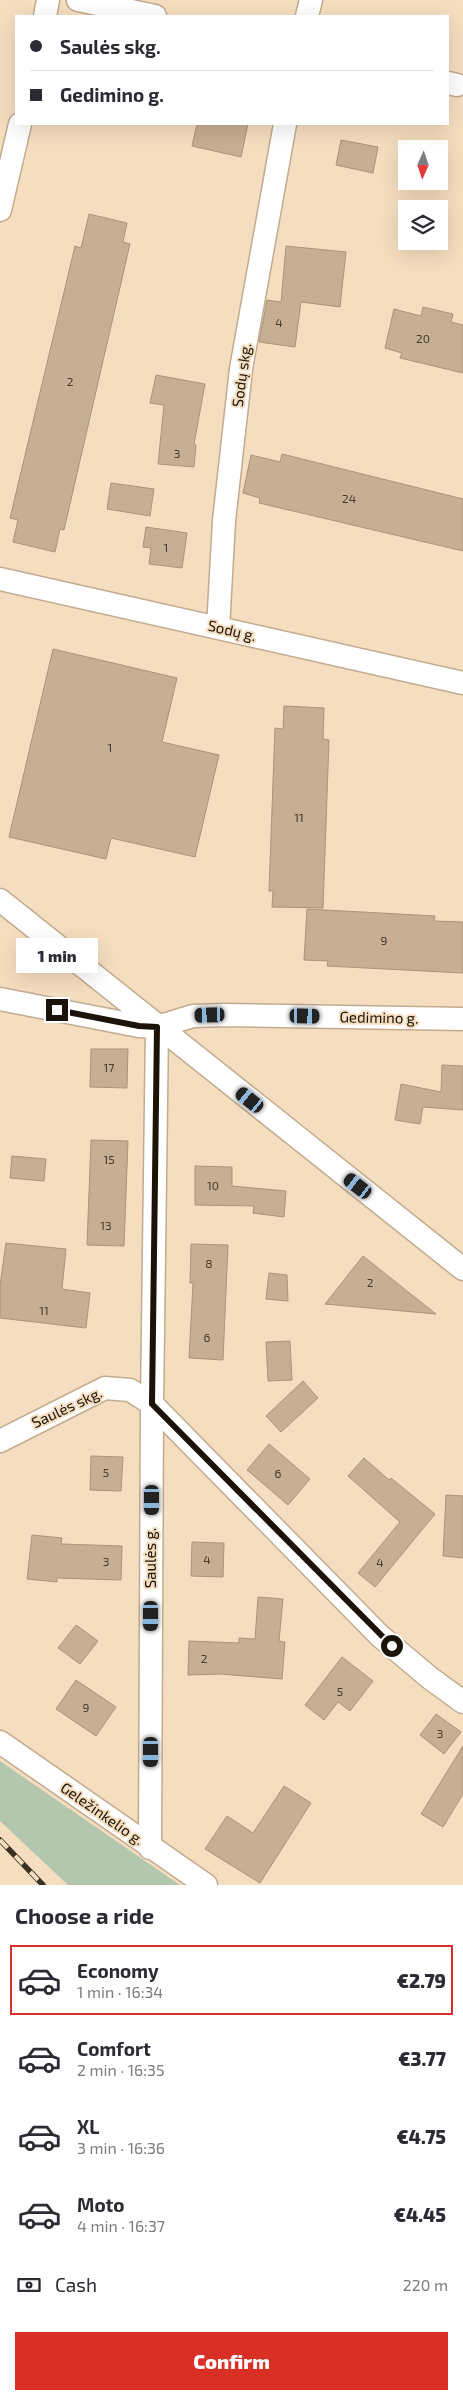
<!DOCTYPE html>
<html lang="en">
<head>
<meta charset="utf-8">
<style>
  :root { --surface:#fff; --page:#f7f7f7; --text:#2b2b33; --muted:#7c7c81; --line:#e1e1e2; --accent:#d93025 }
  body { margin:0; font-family:"Exo 2",sans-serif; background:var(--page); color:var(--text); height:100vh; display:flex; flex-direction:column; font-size:19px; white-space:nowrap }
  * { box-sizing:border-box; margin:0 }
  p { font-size:16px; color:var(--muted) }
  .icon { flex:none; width:28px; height:28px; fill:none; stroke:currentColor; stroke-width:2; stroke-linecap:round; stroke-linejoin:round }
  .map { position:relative; height:1885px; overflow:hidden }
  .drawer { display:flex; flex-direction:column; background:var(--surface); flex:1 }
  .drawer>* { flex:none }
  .top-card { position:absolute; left:15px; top:15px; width:434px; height:110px; border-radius:0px; box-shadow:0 5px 20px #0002; display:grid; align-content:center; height:110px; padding:0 15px; background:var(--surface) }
  .needle { width:32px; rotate:183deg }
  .buttons { position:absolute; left:398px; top:140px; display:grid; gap:10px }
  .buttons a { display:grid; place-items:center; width:50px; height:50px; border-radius:0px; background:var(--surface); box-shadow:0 5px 20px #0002; font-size:25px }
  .end { position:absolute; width:22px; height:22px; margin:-11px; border:6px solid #1b1308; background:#fff; box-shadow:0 0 0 2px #fff }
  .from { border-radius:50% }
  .bubble { position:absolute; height:35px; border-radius:0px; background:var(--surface); box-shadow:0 5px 20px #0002; font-size:16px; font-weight:800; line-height:35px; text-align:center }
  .car { position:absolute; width:15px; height:30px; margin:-15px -8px; border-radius:6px; box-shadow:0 0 4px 1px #0007; background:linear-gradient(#222 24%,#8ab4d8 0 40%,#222 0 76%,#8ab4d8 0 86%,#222 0) }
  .top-card b { display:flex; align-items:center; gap:18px; height:48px; font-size:19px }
  .top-card b+b { border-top:1px solid var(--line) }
  .top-card i { width:12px; height:12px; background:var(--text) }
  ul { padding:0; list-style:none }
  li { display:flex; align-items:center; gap:15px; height:70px; margin:0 10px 8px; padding:0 5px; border:2px solid transparent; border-radius:0px }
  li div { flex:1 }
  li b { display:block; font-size:19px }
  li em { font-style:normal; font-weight:800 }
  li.selected { border-color:var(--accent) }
  li>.icon { width:45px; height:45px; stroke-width:1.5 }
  h2 { padding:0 15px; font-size:22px; line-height:60px }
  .pay { display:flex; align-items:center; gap:12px; height:55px; padding:0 15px; font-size:19px }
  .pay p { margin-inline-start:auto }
  .primary-button { display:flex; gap:10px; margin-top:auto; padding:10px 15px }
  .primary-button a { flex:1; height:58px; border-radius:0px; background:var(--accent); color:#fff; font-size:20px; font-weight:800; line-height:58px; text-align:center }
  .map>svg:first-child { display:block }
  .green { fill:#b3c7af }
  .building { fill:#c6af92; stroke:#ab9478 }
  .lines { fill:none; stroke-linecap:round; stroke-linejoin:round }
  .street-casing { stroke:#c2ab8e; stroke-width:25 }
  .street { stroke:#fff; stroke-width:22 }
  .rail-casing { stroke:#3b3123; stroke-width:5.5 }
  .rail { stroke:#f5ddbf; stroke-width:4; stroke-dasharray:11; stroke-linecap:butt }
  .route { stroke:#1b1308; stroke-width:6 }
  .labels { text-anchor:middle; stroke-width:4; stroke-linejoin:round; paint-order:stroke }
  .number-label { font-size:12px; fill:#463a2a }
  .street-label { font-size:15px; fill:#1b1308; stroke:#f5ddbf }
</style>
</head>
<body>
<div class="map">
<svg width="463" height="1885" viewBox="0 0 463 1885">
  <rect width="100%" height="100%" fill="#f5ddbf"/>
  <path class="green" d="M0,1761L180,1885H68L0,1821Z"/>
  <path class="building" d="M197,124H248L241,157L192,146Z
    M341,140L378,147L373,173L336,165Z
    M89,214L127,223L123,242L130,244L64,530L60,529L55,552L13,542L18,520L10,518L75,246L81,248Z
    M286,246L346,252L340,307L301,302L295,347L259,342L267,300L281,302Z
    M423,307L453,314L451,322L463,325V373L400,358L402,353L385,348L394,309L421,316Z
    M156,375L205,384L194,444L196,445L194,467L158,464L164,405L150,403Z
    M282,454L463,499V551L259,503L260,498L243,493L251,455L280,462Z
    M111,483L154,489L150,516L107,509Z
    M146,527L187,533L182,568L149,564L151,548L143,547Z
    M53,649L177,678L162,742L219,755L195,857L111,838L106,859L9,837Z
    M284,706L324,708L323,739L329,740L323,908L272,907L273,891H269L275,728L283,729Z
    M307,909L435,916L434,921L463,922V973L327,966L328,961L304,960Z
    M91,1049H128L127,1088L90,1087Z
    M442,1065L463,1066V1110L423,1107L420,1124L395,1120L401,1084L441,1092Z
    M91,1140L128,1141L124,1246L87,1245Z
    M12,1156L46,1159L44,1181L10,1178Z
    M195,1166L232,1167V1186L286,1191L284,1217L253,1213L254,1206L195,1205Z
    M6,1243L66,1249L62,1289L90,1293L86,1328L0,1318V1285Z
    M191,1244L228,1245L223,1360L189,1358L193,1283H190Z
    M363,1256L436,1314L325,1304Z
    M269,1273L287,1275L288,1301L266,1299Z
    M290,1341L292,1380L268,1381L266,1342Z
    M303,1381L318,1398L281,1432L266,1416Z
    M269,1444L310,1479L288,1505L247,1470Z
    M91,1456L123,1457L121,1491L90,1490Z
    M364,1458L389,1480L391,1478L435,1514L375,1587L358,1573L400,1522L348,1476Z
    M446,1495L463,1496V1558L443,1556Z
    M32,1535L62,1538L61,1544L122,1546L121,1580L57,1578V1582L27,1579Z
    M192,1542L224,1543L223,1577L191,1576Z
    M258,1597L283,1599L279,1641L285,1642L282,1679L220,1674L188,1675L189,1641L239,1643V1638L255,1639Z
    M76,1625L98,1641L80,1664L58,1648Z
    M342,1657L373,1681L350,1711L338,1702L324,1720L305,1705Z
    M76,1680L116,1707L96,1736L56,1709Z
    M436,1714L461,1732L444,1754L420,1735Z
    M463,1746V1794L443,1827L421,1814Z
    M284,1786L311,1803L260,1883L205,1849L227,1816L253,1833Z"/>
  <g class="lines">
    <defs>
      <path id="street" d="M78,0L155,16
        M45,16L48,0
        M307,16L311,0
        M448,83L457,85
        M0,210L20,124
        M0,579L463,683
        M218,628L224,521L241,369L285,124
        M0,900L463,1269
        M0,999L139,1026L157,1027L193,1016L226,1015L463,1019
        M0,1441L105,1388L130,1390L152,1404L380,1636L430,1678L463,1702
        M0,1742L206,1885
        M150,1848L152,1404L157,1027"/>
    </defs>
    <use href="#street" class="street-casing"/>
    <use href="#street" class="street"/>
    <defs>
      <path id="rail" d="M0,1840L43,1885"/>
    </defs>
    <use href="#rail" class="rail-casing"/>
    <use href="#rail" class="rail"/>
  </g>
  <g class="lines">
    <path class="route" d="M57,1010L139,1026L157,1027L152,1404L392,1646"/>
  </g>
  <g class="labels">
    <g class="number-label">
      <text x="279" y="327">4</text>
      <text x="423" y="343">20</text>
      <text x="70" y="386">2</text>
      <text x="177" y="458">3</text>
      <text x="349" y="503">24</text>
      <text x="166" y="552">1</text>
      <text x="110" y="752">1</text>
      <text x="299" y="822">11</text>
      <text x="384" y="945">9</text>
      <text x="109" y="1072">17</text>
      <text x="109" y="1164">15</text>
      <text x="213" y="1190">10</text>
      <text x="106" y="1230">13</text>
      <text x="209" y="1268">8</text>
      <text x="370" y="1287">2</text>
      <text x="44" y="1315">11</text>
      <text x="207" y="1342">6</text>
      <text x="106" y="1477">5</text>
      <text x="278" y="1478">6</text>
      <text x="207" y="1564">4</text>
      <text x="106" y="1566">3</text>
      <text x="380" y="1567">4</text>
      <text x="204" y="1663">2</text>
      <text x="340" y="1696">5</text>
      <text x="86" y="1712">9</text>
      <text x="440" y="1738">3</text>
    </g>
    <g class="street-label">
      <text transform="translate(242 375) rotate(-82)" y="5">Sodų skg.</text>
      <text transform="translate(232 631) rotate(13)" y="5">Sodų g.</text>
      <text transform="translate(379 1018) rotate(1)" y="5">Gedimino g.</text>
      <text transform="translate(67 1408) rotate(-25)" y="5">Saulės skg.</text>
      <text transform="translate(151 1558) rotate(-90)" y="5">Saulės g.</text>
      <text transform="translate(102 1814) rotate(35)" y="5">Geležinkelio g.</text>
    </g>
  </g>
</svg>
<div class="buttons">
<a><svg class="needle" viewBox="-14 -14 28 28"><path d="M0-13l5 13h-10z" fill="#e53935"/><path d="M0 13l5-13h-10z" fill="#7c7c81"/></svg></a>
<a><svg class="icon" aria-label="layers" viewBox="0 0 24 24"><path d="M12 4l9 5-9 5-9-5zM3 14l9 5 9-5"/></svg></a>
</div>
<i class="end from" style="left:392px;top:1646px"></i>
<i class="end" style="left:57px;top:1010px"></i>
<div class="bubble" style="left:16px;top:938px;width:82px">1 min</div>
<i class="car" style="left:210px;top:1015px;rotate:268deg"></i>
<i class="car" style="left:305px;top:1016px;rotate:91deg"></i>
<i class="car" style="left:250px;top:1100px;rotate:309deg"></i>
<i class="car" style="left:358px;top:1186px;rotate:308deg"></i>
<i class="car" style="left:152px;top:1500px;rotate:180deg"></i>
<i class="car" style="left:151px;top:1616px;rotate:180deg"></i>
<i class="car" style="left:151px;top:1752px;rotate:180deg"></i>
<div class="top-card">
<b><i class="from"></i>Saulės skg.</b>
<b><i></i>Gedimino g.</b>
</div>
</div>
<section class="drawer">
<h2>Choose a ride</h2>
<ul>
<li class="selected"><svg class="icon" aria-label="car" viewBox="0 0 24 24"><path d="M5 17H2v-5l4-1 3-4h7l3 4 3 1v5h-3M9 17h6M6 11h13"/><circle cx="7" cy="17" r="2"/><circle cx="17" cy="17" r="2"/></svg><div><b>Economy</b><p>1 min · 16:34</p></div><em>€2.79</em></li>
<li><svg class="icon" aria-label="car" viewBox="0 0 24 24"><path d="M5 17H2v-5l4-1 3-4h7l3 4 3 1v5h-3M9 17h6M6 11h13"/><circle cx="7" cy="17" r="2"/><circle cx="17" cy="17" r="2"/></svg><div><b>Comfort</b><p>2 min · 16:35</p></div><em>€3.77</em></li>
<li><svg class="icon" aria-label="car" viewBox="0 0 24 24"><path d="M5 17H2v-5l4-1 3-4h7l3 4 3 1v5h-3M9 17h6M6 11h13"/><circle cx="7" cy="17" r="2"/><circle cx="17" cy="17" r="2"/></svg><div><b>XL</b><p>3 min · 16:36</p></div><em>€4.75</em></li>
<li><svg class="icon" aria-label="car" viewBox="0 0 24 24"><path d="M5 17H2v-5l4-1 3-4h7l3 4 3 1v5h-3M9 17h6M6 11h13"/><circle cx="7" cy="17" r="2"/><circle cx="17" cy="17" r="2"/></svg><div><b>Moto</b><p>4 min · 16:37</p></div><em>€4.45</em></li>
</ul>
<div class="pay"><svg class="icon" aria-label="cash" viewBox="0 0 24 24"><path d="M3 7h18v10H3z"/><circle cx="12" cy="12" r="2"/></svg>Cash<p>220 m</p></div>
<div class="primary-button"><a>Confirm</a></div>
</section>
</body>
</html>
